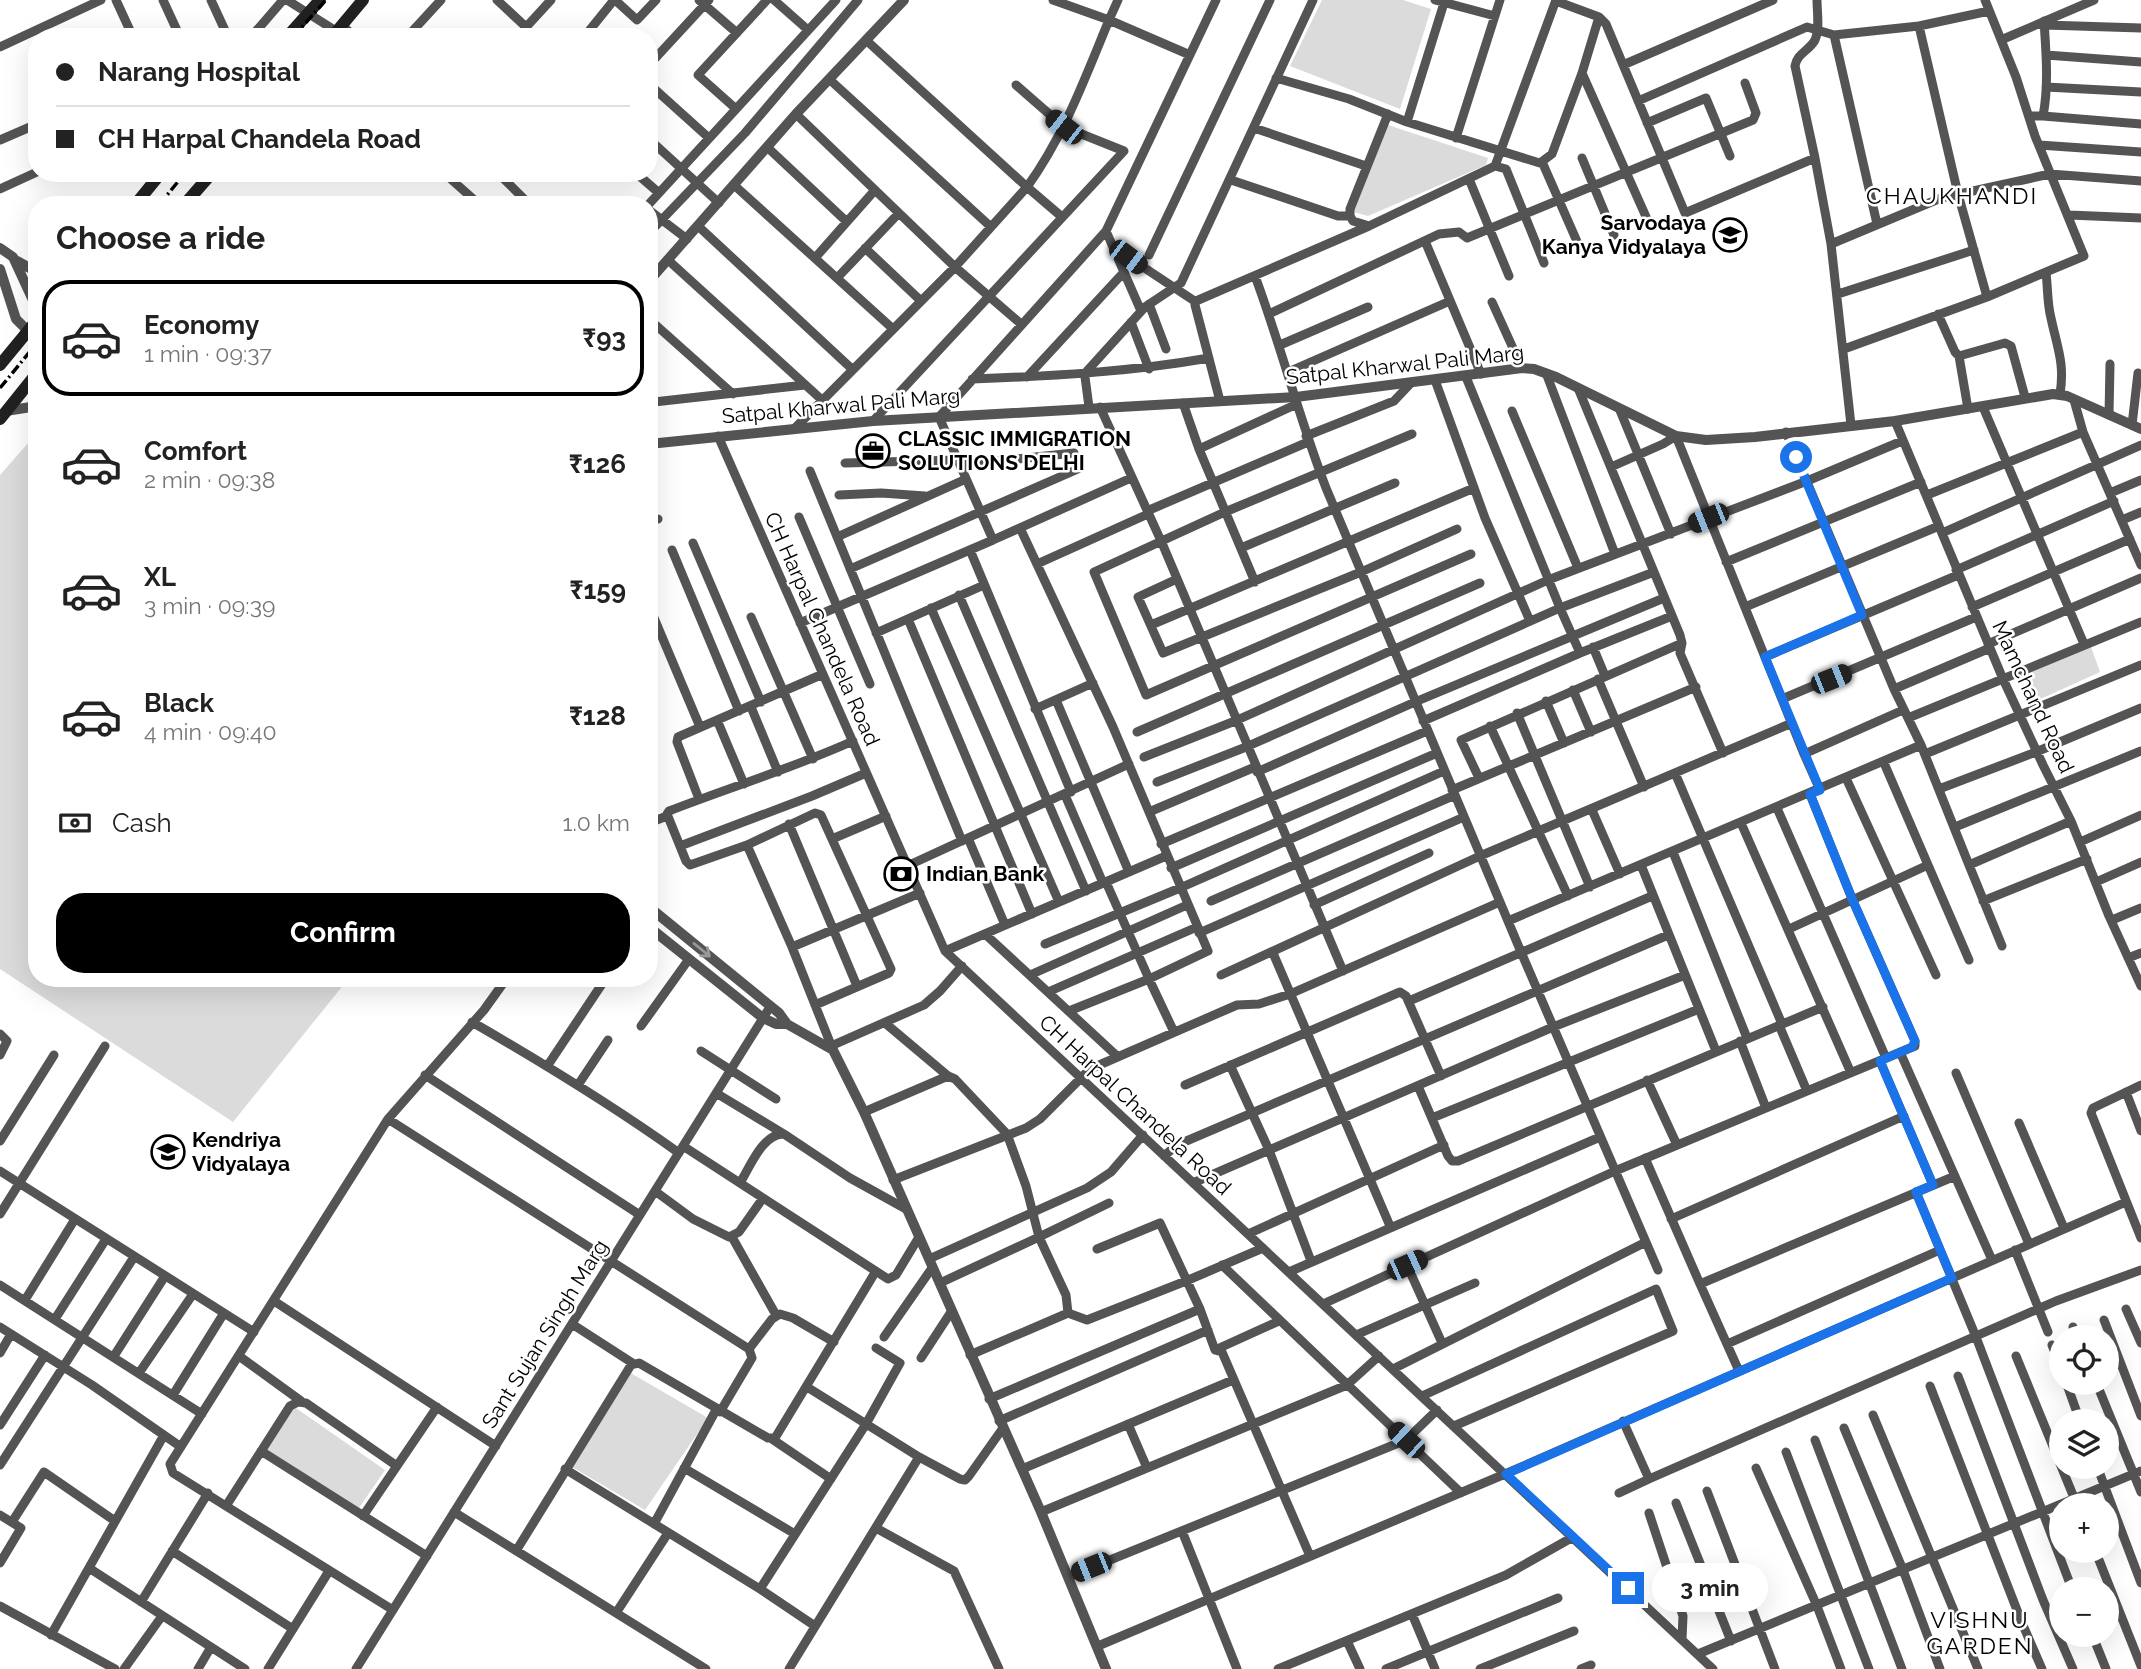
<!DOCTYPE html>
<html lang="en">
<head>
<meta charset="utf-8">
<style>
  :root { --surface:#fff; --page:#f2f2f2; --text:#222; --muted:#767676; --line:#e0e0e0; --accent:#000 }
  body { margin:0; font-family:Raleway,sans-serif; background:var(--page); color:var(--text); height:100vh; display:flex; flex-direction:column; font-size:26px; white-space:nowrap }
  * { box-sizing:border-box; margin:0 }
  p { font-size:23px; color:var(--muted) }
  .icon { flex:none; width:38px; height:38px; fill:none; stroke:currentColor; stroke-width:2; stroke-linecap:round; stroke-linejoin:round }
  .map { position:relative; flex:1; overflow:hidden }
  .details { position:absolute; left:28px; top:196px; width:630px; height:791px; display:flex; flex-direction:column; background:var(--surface); border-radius:28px; box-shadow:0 7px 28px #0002 }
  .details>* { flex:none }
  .top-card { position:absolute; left:28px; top:28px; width:630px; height:154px; border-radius:28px; box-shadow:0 7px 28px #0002; display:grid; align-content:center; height:154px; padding:0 28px; background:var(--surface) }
  .tools { position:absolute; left:2049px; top:1325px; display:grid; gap:14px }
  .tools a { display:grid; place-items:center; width:70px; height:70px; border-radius:50%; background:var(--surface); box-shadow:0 7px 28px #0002; font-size:35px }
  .end { position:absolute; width:32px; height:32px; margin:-16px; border:9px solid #1a73e8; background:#fff; box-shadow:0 0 0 4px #fff }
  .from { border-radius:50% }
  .bubble { position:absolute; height:49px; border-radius:24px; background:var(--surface); box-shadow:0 7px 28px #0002; font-size:23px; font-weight:700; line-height:49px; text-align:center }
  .car { position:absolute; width:21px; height:42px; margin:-21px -10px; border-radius:9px; box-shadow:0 0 5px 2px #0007; background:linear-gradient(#222 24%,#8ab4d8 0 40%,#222 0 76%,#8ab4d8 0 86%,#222 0) }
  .top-card b { display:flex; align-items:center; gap:24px; height:66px; font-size:26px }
  .top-card b+b { border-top:2px solid var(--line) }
  .top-card i { width:18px; height:18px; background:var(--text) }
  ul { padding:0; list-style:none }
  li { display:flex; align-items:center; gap:21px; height:116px; margin:0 14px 10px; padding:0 14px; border:4px solid transparent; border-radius:28px }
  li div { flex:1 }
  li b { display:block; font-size:26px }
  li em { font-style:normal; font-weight:700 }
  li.selected { border-color:var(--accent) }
  li>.icon { width:63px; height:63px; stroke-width:1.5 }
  h2 { padding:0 28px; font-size:32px; line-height:84px }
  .pay { display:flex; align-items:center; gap:18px; height:77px; padding:0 28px; font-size:26px }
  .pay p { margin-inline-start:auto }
  .primary-button { display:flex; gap:14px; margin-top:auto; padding:14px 28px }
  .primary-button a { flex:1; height:80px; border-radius:28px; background:var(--accent); color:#fff; font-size:28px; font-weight:700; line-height:80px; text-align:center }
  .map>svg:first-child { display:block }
  .green { fill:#dbdbdb }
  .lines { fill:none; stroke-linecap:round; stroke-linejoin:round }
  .minor { stroke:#545454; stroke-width:9 }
  .tertiary { stroke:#545454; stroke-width:10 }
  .secondary { stroke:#212121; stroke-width:12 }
  .rail { stroke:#000; stroke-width:3.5; stroke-dasharray:10 3.5 2 3.5; stroke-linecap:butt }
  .oneway { stroke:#989898 }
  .route { stroke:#1a73e8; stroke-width:9 }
  .labels { text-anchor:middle; stroke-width:5; stroke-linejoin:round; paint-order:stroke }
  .poi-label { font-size:21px; font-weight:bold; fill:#000; stroke:#fff; text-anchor:start }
  .street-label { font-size:21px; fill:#000; stroke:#fff }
  .neighbourhood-label { font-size:23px; letter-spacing:2px; fill:#000; stroke:#fff }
</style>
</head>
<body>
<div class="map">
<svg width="2141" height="1669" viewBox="0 0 2141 1669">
  <rect width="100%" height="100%" fill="#fff"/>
  <path class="green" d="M1322,0H1403L1431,9L1400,109L1290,66Z
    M1385,124L1488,158L1486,165L1368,216L1350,211Z
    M37,433V978H349L233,1122L0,969V475Z
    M2090,644L2100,672L2034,702L2022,673Z
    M629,1372L708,1418L645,1510L572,1467Z
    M293,1406L385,1470L357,1511L261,1453Z"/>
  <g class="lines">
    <path class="minor" d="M116,0L133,37
      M163,0L180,37
      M211,0L228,37
      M287,0L336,31
      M497,0L526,27
      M615,0L637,20L656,0
      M699,0L737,33
      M774,0L808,30
      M1053,0L1109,20C1085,78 1064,136 1027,187L1062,217
      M1118,0L1109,20L1190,55
      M1435,0L1495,16
      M1817,0C1817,12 1820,29 1815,40C1809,51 1797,53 1795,66L1815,158L1831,244L1851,425
      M1556,1L1599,17L1606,24L1685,213L1815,158
      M342,25L355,37
      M2045,25L2141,28
      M1919,26L1958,194L1987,297
      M1834,35L1877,224
      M251,37L283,0
      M407,37L441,0
      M517,37L551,0
      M584,37L614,0
      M2001,40L2094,0
      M0,47L101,0
      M2046,55L2141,62
      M649,65L709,0
      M1623,65L1773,0
      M1582,73L1647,219
      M1276,78L1349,99L1407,122L1543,164L1579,246
      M829,79L991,227
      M649,84L709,138
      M2046,87L2141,92
      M1638,101L1807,27L1834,35L1919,26L1989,11
      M735,108L698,75L767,0
      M796,114L955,267L1021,324
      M2029,116H2043C2049,85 2046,52 2044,21
      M2043,116L2141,124
      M1407,122L1444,3
      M1647,123L1706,98L1730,156
      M1254,128L1366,166
      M1456,138L1500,0
      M649,139L719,203
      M0,140L37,124
      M2039,145L2141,152
      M767,147L847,222
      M1582,158L1614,235
      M1540,163L1552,154L1582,73L1599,17
      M1495,166L1506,169L1544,263
      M444,173L480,205
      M498,173L530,205
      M636,173L659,193
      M1469,179L1509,276
      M1231,180L1338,216H1350L1353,221L1369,226
      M734,185L892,328
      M0,189L37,172
      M648,205L836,0
      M649,210L687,239
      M2069,215L2141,218
      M1350,216V209L1388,114
      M698,226L852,369
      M1106,231L1141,311
      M649,233L745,133L858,0
      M1425,241L1481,374
      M1831,244L1941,198L2050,174L2141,181
      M865,248L920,300
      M1115,252L1128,257L1196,302
      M1149,255L1270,0
      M815,258L875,190
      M668,260L822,400
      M2046,273C2048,288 2047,303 2051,318C2057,347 2065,363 2060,394
      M1255,276C1281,346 1299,418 1326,488L1521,952L1658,1270
      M837,278L899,213
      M1838,294L1974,250
      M1492,302L1522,368
      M1149,304L1166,349
      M1269,314L1439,234L1459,232L1467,238L1753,120L1756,113L1745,83
      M1938,314L1955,352L1959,356L2005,343L2011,346L2025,397
      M649,319L733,394
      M1131,322L1149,369
      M1280,345L1368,307
      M1844,349L1987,297L2084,256L2035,136L2016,77L1985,0
      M1959,356L1968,409
      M1288,372L1450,301
      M1546,373L1615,554
      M1027,377L1124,272
      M972,379C1052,376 1130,372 1209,358
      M1435,380L1485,518L1530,621
      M1578,388L1680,635L1682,643L1680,653L1723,753
      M2074,400L2083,432L2141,565
      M1220,401L1195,305L1196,301L1369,226L1495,166L1556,0
      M654,402L805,385
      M1183,403L1199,449L1255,582
      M1089,407L1085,377L1087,371L1145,307L1181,283L1313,0
      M1100,407L1162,543L1343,971
      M1983,407L2084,644
      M1619,408L1671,534
      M1512,411L1578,568
      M2109,415L2110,364
      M873,421L1124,151L1064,127L1016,85
      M1895,421L2003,679L2043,765L2071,821L2109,916L2141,986
      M2132,425L2138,373
      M795,428L955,267L1027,187L867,41
      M1786,432L1894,689L1921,745L1969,865L2071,821
      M1412,434L1225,512L1094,572L1146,695L1471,554
      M718,436L945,951L1713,1669
      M1306,436L1394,401L1411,383
      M1199,449L1297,404
      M845,463L958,460
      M960,465L1074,453
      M1611,467L1663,444L1676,436L1804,754L1903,710
      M810,471L962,841
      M1131,478L993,540L939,417L1106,231L1216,0
      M2110,493L2141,480
      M839,495L881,493L925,496
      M1927,495L2083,432
      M1147,511L1308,442
      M799,517L870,684
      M2122,520L2141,512
      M649,522L658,519
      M1020,528L1113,727L1208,951L1149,979L1174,1032
      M1942,533L2141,445
      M837,537L966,479
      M693,543L761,702
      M1241,548L1395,483
      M672,550L739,711
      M970,550L1071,792
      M1726,562L1921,482
      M1037,564L1148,514
      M850,569L1078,469
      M1956,570L2114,501
      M1177,579L1138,597L1163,653L1361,572L1457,529
      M959,595L1086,891
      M649,606L700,727
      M1745,607L1939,526
      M1972,607L2130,539
      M931,608L1059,902
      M751,617L813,759
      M908,619L1032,914
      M800,623L993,540
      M1151,625L1474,488
      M876,633L984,585
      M1988,644L2141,578
      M1593,647L1605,676
      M1580,653L1560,608L1654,572
      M1765,657L1958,575
      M1598,679L1644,787
      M1894,689L1990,648
      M1573,690L1591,732
      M1782,699L1976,617
      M1056,700L1129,872
      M1546,701L1564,743
      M751,707L778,772
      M1035,709L1093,683
      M1517,713L1590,887
      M1908,718L2141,622
      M717,720L744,784
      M1423,721L1580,653L1672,616
      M1490,726L1568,896
      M1137,732L1480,583
      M1804,754L1820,790
      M1925,754L2141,665
      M1144,757L1235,721L1548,580L1807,481L1902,441
      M1884,763L1969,960
      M1257,772L1415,702L1664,598
      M1675,773L1782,1024
      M1479,778L1461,740L1682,643
      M1846,778L1936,975
      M1157,782L1246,747L1560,608L1466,377
      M1939,789L2036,752L2141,708
      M1452,790L1696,687
      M1065,795L1103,883
      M699,799L677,742L678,737L823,674
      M1777,808L1886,1058
      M1592,810L1620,874
      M1149,812L1255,767
      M649,823L667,816
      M1741,823L1851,1073
      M789,824L857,986
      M1955,827L2141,751
      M968,838L1005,925
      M832,839L886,816
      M2080,842L2141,815
      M1161,844L1427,731
      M747,845L792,947L833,1050
      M680,846L812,796L866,773
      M1673,852L1747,1038
      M1641,865L1716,1051
      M1969,865L2002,946
      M907,866L1129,764
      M1171,868L1437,753
      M2096,882L2141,862
      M1211,901L1455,795
      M1983,901L2087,859
      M1314,905L1429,853
      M2112,920L2141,908
      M1508,921L1921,745
      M1789,929L1928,865
      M1199,933L1464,817
      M985,934L1117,1056
      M1045,944L1180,888L1444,771
      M792,947L920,893
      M945,951L1166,856
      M1273,953L1390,1226
      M2128,958L2141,953
      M1030,975L1187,905
      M1221,975L1480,856L1792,723
      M1048,992L1197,927
      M1409,1001L1652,896
      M815,1005L889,973L891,969L821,815L815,813L747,845L690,865L686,861L667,814L669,811C731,787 793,768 853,741
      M1069,1011L1149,979L1106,882
      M472,1022C543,1063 612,1105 679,1153
      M885,1023L948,1076L955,1079L1007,1134L1026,1186L1039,1237L1109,1203
      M1779,1025L1807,1091
      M641,1026L689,959
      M0,1034L7,1041L0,1055
      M1740,1041L1766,1108
      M831,1046L924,1005L940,991L962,966
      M701,1051L776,1099
      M1900,1052L1992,1260
      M1880,1061L1933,1185
      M548,1065L606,978
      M1230,1065L1269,1150L1311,1261
      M1956,1073L2029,1244
      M425,1075L640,1215
      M1647,1080L1677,1145
      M578,1085L608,1040
      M1185,1085L1400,992L1406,996L1441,1076
      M2141,1085L2093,1108L2091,1113L2141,1238
      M1418,1086L1448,1156L1452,1161H1458L1823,1007
      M2126,1092L2141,1131
      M716,1093L784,1134
      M864,1112L948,1076
      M1432,1118L1699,1009
      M388,1119L749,1349L752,1358L720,1412
      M2019,1123L2064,1228
      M0,1141L54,1055
      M683,1146L888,1279L896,1275L919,1237
      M1164,1156L1177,1145L1668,935
      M1645,1158L1700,1284
      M0,1171L254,1332
      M893,1180L1026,1128L1040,1119L1090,1069L1237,1005L1259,1004L1290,994L1500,902
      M740,1183C750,1167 763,1133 784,1134L850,1178L906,1209
      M1193,1183L1553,1027L1685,975
      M655,1191L693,1219L729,1237L739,1232L763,1198
      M1916,1192L1976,1337L2072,1589
      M0,1214L105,1046
      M1671,1219L1904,1116
      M1248,1234L1444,1145
      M732,1237L776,1315
      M1097,1249L1160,1223L1200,1309L1215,1350L1222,1352L1310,1556
      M2015,1250L2048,1332
      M929,1259L1087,1188L1111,1172L1143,1135
      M1222,1265L1461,1493
      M1407,1265L1442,1343
      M1289,1272L1600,1137
      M940,1283L1039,1237L1066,1295L1068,1313
      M0,1285L202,1414
      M25,1300L75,1219
      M274,1301L496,1446
      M1323,1304L1615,1171L1915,1046V1041L1853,901L1810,794
      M2126,1309L2141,1343
      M55,1319L106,1239
      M2104,1320L2141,1416
      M572,1324L634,1364
      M0,1327L92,1385L181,1447
      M2073,1327L2077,1337
      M1356,1335L1475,1283
      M884,1337L932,1268
      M1727,1344L1940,1250
      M2052,1345L2062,1370
      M749,1349L772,1319L780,1314L793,1318L834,1342
      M1215,1350L1279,1321
      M0,1353L11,1334
      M970,1355L1068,1313L1087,1320L1186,1281L1263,1248
      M114,1356L165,1276
      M239,1356L301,1401
      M2016,1356L2077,1505
      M921,1358L951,1312
      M1393,1369L1646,1242
      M1739,1371L1700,1284L1955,1176
      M139,1373L193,1294
      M1958,1376L2043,1600L2073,1669
      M2066,1382L2080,1421
      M2096,1382L2141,1492
      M1930,1386L2022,1623L2042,1669
      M807,1387L919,1457L960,1479L965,1480L969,1476L1003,1428
      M173,1395L224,1313
      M1422,1396L1656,1289L1673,1331L1454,1426
      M989,1399L1200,1309
      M1873,1415L1978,1669
      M999,1421L1208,1330
      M1623,1421L1649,1479L2056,1301L2141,1270
      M1128,1424L1147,1468
      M0,1425L45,1355
      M1844,1428L1903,1570L1940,1669
      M772,1439L831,1479
      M1815,1440L1902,1669
      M261,1451L427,1556
      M1786,1452L1869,1669
      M0,1465L134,1257
      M2097,1466L2141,1583
      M684,1468L795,1534
      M1756,1468L1817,1606L1841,1669
      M565,1469L760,1589L815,1626
      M1022,1469L1233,1380
      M1707,1491L1775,1669
      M1619,1493L1649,1479
      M1676,1503L1731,1641
      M226,1506L290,1406L298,1402L306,1403L397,1466
      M454,1512L706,1669
      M1041,1512L1347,1385L1379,1356
      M1649,1513L1683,1616L1682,1639
      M0,1515L21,1528L0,1563
      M363,1516L437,1407
      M12,1522L44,1472L115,1521
      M654,1524L716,1410
      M876,1528L954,1571L999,1669
      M1182,1531L1237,1669
      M2095,1550L2141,1666
      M172,1551L293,1629
      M516,1551L631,1365L639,1363L768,1438H775L876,1271
      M89,1568L245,1669
      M1068,1577L1406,1440L1437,1410
      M760,1589L866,1424L900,1363L876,1348
      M141,1602L208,1493
      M0,1606L115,1669
      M393,1610L173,1473L170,1464L388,1119L484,1010L507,978
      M616,1613L668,1533
      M1412,1614L1435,1669
      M2092,1634L2106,1669
      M51,1635L164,1435
      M1347,1641L1360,1669
      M1098,1646L1505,1474L2126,1202
      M1698,1654L2141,1471
      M124,1669L162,1616
      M198,1669L211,1647
      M268,1669L329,1571
      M356,1669L770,1007
      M789,1669L919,1457
      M1278,1669L1506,1575L1573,1537
      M1386,1669L1558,1598
      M1480,1669L1574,1631
      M1581,1669L1591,1665"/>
    <path class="tertiary" d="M0,248L13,257L37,309
      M17,261L37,272
      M0,269L16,319L37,340
      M649,281L796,114L904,0
      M6,411L37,406
      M649,444L873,421L1296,397L1522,368L1534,369L1556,377L1676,436L1706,440L1755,437L1895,421L2053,394L2067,396L2141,429
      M649,907L779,1013L787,1024L833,1050L864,1112L1041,1512L1106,1669
      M649,927L763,1018L776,1024H787"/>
    <path class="secondary" d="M287,37L320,0
      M332,37L363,0
      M135,205L161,173
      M184,205L212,173
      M0,365L37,320
      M0,419L37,373"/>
    <path class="rail" d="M293,37L326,0
      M159,205L185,173
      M0,388L37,343"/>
  </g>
  <defs><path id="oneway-shaft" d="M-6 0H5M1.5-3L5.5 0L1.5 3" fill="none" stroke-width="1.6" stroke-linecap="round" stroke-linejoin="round" transform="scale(1.75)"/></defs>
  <use class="oneway" href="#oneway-shaft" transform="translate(702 950) rotate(39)"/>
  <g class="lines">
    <path class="route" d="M1628,1588L1506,1474L1952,1278L1916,1192L1933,1185L1880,1061L1912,1047L1915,1041L1853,901L1810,794L1820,790L1765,657L1862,615L1796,457"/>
  </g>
  <defs>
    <symbol id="school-ring" viewBox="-11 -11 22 22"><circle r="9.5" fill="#fff" stroke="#000" stroke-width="1.5"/><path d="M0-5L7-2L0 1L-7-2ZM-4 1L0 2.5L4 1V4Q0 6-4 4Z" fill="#000"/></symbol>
    <symbol id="office-ring" viewBox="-11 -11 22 22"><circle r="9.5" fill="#fff" stroke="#000" stroke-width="1.5"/><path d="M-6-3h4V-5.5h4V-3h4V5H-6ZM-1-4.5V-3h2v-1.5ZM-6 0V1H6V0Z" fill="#000"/></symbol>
    <symbol id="bank-ring" viewBox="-11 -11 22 22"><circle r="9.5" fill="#fff" stroke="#000" stroke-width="1.5"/><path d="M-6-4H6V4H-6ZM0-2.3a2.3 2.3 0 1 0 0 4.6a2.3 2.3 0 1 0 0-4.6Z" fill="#000"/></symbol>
  </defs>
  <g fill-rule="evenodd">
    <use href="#school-ring" x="1711" y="216" width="38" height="38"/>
    <use href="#office-ring" x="854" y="432" width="38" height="38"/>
    <use href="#bank-ring" x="882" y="855" width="38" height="38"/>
    <use href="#school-ring" x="149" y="1133" width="38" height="38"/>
  </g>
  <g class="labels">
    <g class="poi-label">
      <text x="1706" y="230" text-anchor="end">Sarvodaya<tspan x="1706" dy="24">Kanya Vidyalaya</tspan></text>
      <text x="898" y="446">CLASSIC IMMIGRATION<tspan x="898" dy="24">SOLUTIONS DELHI</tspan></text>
      <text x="926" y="881">Indian Bank</text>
      <text x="192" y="1147">Kendriya<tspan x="192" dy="24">Vidyalaya</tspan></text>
    </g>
    <g class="street-label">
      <text transform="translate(1405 365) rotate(-6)" y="7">Satpal Kharwal Pali Marg</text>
      <text transform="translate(841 406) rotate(-5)" y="7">Satpal Kharwal Pali Marg</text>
      <text transform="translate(822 629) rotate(66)" y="7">CH Harpal Chandela Road</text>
      <text transform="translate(2033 697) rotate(65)" y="7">Mamchand Road</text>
      <text transform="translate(1135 1105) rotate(43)" y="7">CH Harpal Chandela Road</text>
      <text transform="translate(545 1334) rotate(-58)" y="7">Sant Sujan Singh Marg</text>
    </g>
    <g class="neighbourhood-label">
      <text x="1952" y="204">CHAUKHANDI</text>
      <text x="1980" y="1628">VISHNU<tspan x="1980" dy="26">GARDEN</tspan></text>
    </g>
  </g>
</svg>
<div class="tools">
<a><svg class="icon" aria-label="locate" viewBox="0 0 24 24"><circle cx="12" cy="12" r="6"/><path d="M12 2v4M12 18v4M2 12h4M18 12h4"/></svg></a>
<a><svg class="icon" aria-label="layers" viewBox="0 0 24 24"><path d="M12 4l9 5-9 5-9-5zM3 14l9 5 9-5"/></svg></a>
<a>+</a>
<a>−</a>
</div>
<i class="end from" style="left:1796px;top:457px"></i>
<i class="end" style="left:1628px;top:1588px"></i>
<div class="bubble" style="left:1652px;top:1563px;width:116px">3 min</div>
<i class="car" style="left:1064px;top:127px;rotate:308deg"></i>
<i class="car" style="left:1128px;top:257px;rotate:127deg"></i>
<i class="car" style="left:1708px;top:518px;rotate:248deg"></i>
<i class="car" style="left:1831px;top:679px;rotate:68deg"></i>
<i class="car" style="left:1407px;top:1265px;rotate:66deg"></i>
<i class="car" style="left:1406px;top:1440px;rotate:313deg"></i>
<i class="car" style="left:1091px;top:1567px;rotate:248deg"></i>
<div class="top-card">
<b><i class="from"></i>Narang Hospital</b>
<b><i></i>CH Harpal Chandela Road</b>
</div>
<section class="details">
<h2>Choose a ride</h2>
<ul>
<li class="selected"><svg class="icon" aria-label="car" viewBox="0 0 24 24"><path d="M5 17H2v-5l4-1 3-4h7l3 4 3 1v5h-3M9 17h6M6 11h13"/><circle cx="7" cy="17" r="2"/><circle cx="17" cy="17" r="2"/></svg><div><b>Economy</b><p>1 min · 09:37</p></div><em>₹93</em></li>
<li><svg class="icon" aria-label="car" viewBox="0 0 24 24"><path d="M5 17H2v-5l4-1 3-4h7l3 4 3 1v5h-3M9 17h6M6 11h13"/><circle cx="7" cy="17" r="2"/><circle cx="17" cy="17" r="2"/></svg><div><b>Comfort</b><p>2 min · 09:38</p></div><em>₹126</em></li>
<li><svg class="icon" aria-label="car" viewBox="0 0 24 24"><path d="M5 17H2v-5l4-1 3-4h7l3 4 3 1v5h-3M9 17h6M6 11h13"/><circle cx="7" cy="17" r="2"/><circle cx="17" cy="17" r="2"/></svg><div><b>XL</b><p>3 min · 09:39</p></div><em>₹159</em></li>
<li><svg class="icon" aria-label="car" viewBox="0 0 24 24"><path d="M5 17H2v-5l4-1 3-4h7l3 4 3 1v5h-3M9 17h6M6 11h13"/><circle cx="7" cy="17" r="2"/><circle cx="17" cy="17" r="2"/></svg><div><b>Black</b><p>4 min · 09:40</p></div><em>₹128</em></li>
</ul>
<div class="pay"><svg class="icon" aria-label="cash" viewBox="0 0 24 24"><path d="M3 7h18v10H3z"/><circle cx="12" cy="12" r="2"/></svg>Cash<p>1.0 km</p></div>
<div class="primary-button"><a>Confirm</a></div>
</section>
</div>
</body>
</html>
